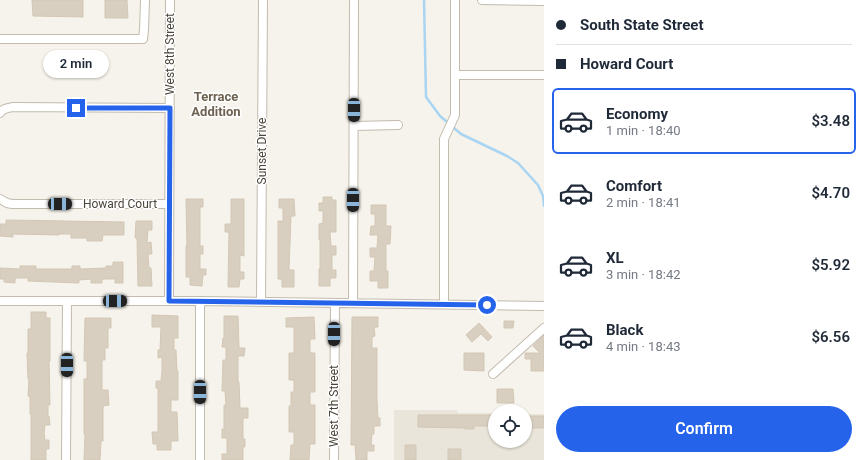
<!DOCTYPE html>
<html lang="en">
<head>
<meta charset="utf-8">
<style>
  :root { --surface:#fff; --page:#f2f2f3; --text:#1f2937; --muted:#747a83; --line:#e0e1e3; --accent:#2563eb }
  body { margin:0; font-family:Roboto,sans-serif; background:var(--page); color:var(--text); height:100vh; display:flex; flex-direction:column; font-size:15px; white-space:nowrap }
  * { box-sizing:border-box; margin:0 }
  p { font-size:13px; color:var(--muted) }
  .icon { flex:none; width:22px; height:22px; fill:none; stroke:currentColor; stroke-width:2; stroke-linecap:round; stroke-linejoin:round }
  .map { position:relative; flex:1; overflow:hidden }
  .panel { display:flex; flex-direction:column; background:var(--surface); width:320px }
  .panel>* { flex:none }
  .banner { display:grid; align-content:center; height:88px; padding:0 12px; background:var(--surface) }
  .controls { position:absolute; left:488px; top:404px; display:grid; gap:8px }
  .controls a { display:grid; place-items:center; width:44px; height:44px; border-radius:50%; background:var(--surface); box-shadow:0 1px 3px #0004; font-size:20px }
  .end { position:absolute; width:18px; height:18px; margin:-9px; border:5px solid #2563eb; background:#fff; box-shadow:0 0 0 2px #fff }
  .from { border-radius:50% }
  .bubble { position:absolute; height:28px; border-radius:14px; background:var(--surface); box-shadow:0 1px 3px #0004; font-size:13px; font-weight:600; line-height:28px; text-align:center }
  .car { position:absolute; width:12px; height:24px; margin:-12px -6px; border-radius:5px; box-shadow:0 0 3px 1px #0007; background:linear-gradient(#222 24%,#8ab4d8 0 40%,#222 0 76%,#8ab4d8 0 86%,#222 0) }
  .banner b { display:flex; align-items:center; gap:14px; height:38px; font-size:15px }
  .banner b+b { border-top:1px solid var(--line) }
  .banner i { width:10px; height:10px; background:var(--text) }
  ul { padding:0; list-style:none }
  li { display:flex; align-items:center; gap:12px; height:66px; margin:0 8px 6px; padding:0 4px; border:2px solid transparent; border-radius:6px }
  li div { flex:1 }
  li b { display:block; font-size:15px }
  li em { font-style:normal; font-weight:600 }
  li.selected { border-color:var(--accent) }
  li>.icon { width:36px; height:36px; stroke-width:1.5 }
  .cta { display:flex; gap:8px; margin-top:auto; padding:8px 12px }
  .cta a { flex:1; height:46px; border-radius:24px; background:var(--accent); color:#fff; font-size:16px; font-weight:600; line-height:46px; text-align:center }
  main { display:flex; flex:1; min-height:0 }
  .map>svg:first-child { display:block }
  .residential { fill:#eae5da }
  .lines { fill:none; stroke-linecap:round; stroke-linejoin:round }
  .stream { stroke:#a9d4f2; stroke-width:2.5 }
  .building { fill:#d8cfc1; stroke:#d3c7b4 }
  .street-casing { stroke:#c2bbae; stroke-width:10 }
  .street { stroke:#fff; stroke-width:8 }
  .route { stroke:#2563eb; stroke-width:5 }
  .labels { text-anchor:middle; stroke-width:3; stroke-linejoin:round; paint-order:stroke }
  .street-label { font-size:12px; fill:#4b4439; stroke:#fff }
  .neighbourhood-label { font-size:13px; font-weight:bold; fill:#6e6250; stroke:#fff }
</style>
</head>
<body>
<main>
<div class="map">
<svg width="544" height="460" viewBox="0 0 544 460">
  <rect width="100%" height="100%" fill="#f6f3ec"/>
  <path class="residential" d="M394,410H457L458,413H495V441H525V414H544V460H394Z"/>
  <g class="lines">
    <path class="stream" d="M424,0L426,97L440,116L461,134L507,156L518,163L538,185L543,196L544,206"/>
  </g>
  <path class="building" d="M32,0H83V17L33,16Z
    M105,0H127L128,18H105Z
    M323,197H332V200H336V232H330L331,246H336V255H332V270H336V278H330V286H319V269H320V240H319V224L323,223V211H319V203H323Z
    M186,199H203V207H200V246H203V254H200V269H206V275H203L202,286L190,285V277H186V246H187Z
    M231,199H244V256L240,255V272H244V279H240L239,287H228L229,232H225V224H231Z
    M279,199H294L295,216H291L289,270H294V287H282V279H278V221H283V208H279Z
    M371,205H386V226H391L390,244H386V271H388V288H378V281H370V271H374L375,257H370V248H377L378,235H370L371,226H375V214H371Z
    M6,220L124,222V235H103L102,241H87V238H71V234H59V235L13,234V237L0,236V224H6Z
    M136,221H152V230H148L147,243L151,242L152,254H148L149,268H151L152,286H138L137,238H135Z
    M113,262H123V283H115V279H102V283H91V279L79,280V283L28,281V278H15V283L4,282V279H0V268L20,269V266H36V269H72V266H80V269L106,268V266H113Z
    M31,312H46V318H50V361H49L50,405H48V416H49L50,425H45L44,433L45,440H49V449H46V460H31V414H30V397L28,396L29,379H28L27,353H28V329H31Z
    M152,315L178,316V338H174V350H176L177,371H178V400H171V412H177L178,441H171V450H157V444H153L152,432H158V388H156V381H161L162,371V357L158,358V350H160L161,327H152Z
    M224,316H238L239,348H245L244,356H238V382H239L240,408H248V418H243V439H245V447H243V460H222V454H227V438H222V429H224V405H226L225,391H222L223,360H226V347H222L223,338H224Z
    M314,317L315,339H310V353H315V392H310V405H315V444H310L309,460H290L291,445H294V432H289V406H291V392H294V380H289V353H294V327H286V318Z
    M352,317H378V327H374L375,336L372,337V348H377V401L378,418H380V426H374V434H372L371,445H374V451H367V460H356L355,445H351Z
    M85,318H111V328H108V348H105V360H102V390H108L109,405L103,406V441H101L100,460H84L85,434H84V379H87V361H84Z
    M504,321H514L513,328H504Z
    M479,323L492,337L488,341L481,334L472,342L466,335Z
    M544,335V371H531V359H525V353H540L533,346Z
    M464,353H484V371L464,370Z
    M497,389H513L514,403H497Z
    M418,415H495V426H474V429H465V428L418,427Z
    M525,416H544V428H525Z
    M405,445H416V460H405Z
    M448,449H461V460H448Z"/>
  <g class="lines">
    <defs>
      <path id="street" d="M482,0L544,1
        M0,39H143L144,30L145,0
        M455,75H544
        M0,113C2,109 8,108 13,107L170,108
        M354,126L398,125
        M0,199L7,203L12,204H169
        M0,301H200L544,306
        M169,301L170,0
        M261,302L263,0
        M353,303L354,0
        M444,304V139L455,115V0
        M493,374L544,328
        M66,460L67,301
        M200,460V301
        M334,460L335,303"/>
    </defs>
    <use href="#street" class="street-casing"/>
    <use href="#street" class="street"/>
  </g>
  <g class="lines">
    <path class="route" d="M76,108H170L169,301L487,305"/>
  </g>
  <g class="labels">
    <g class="street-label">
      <text transform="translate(170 54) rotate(-90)" y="4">West 8th Street</text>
      <text transform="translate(262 151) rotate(-90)" y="4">Sunset Drive</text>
      <text x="120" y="208">Howard Court</text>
      <text transform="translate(334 406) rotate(-90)" y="4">West 7th Street</text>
    </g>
    <g class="neighbourhood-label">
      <text x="216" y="101">Terrace<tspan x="216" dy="15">Addition</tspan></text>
    </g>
  </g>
</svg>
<div class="controls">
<a><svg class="icon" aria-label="locate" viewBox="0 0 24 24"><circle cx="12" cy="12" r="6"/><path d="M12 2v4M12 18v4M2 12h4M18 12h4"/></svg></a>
</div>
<i class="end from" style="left:487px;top:305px"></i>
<i class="end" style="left:76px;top:108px"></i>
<div class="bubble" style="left:43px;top:50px;width:66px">2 min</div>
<i class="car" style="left:354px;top:110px;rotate:180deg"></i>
<i class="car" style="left:353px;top:200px;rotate:180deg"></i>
<i class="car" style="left:60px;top:204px;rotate:90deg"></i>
<i class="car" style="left:115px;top:301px;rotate:90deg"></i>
<i class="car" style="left:334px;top:334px;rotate:180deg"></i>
<i class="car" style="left:67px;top:365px;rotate:180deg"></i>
<i class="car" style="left:200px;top:392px;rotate:180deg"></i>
</div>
<section class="panel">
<div class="banner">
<b><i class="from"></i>South State Street</b>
<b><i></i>Howard Court</b>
</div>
<ul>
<li class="selected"><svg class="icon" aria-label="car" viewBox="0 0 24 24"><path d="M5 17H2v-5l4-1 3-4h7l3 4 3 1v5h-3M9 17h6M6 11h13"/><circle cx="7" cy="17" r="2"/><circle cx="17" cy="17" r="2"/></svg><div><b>Economy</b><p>1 min · 18:40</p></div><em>$3.48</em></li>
<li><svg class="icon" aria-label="car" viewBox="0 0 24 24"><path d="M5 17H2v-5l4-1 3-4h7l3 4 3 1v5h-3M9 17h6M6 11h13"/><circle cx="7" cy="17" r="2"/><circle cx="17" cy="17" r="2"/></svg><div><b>Comfort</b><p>2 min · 18:41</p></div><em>$4.70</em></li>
<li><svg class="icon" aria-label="car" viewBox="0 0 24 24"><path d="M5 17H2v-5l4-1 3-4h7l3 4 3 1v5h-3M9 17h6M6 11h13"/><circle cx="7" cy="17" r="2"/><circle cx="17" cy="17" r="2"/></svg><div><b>XL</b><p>3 min · 18:42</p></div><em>$5.92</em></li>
<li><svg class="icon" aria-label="car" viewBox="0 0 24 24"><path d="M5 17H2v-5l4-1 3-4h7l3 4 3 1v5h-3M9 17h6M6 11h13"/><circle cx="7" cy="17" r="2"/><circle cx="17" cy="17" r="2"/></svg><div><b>Black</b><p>4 min · 18:43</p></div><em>$6.56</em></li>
</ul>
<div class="cta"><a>Confirm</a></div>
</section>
</main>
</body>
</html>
